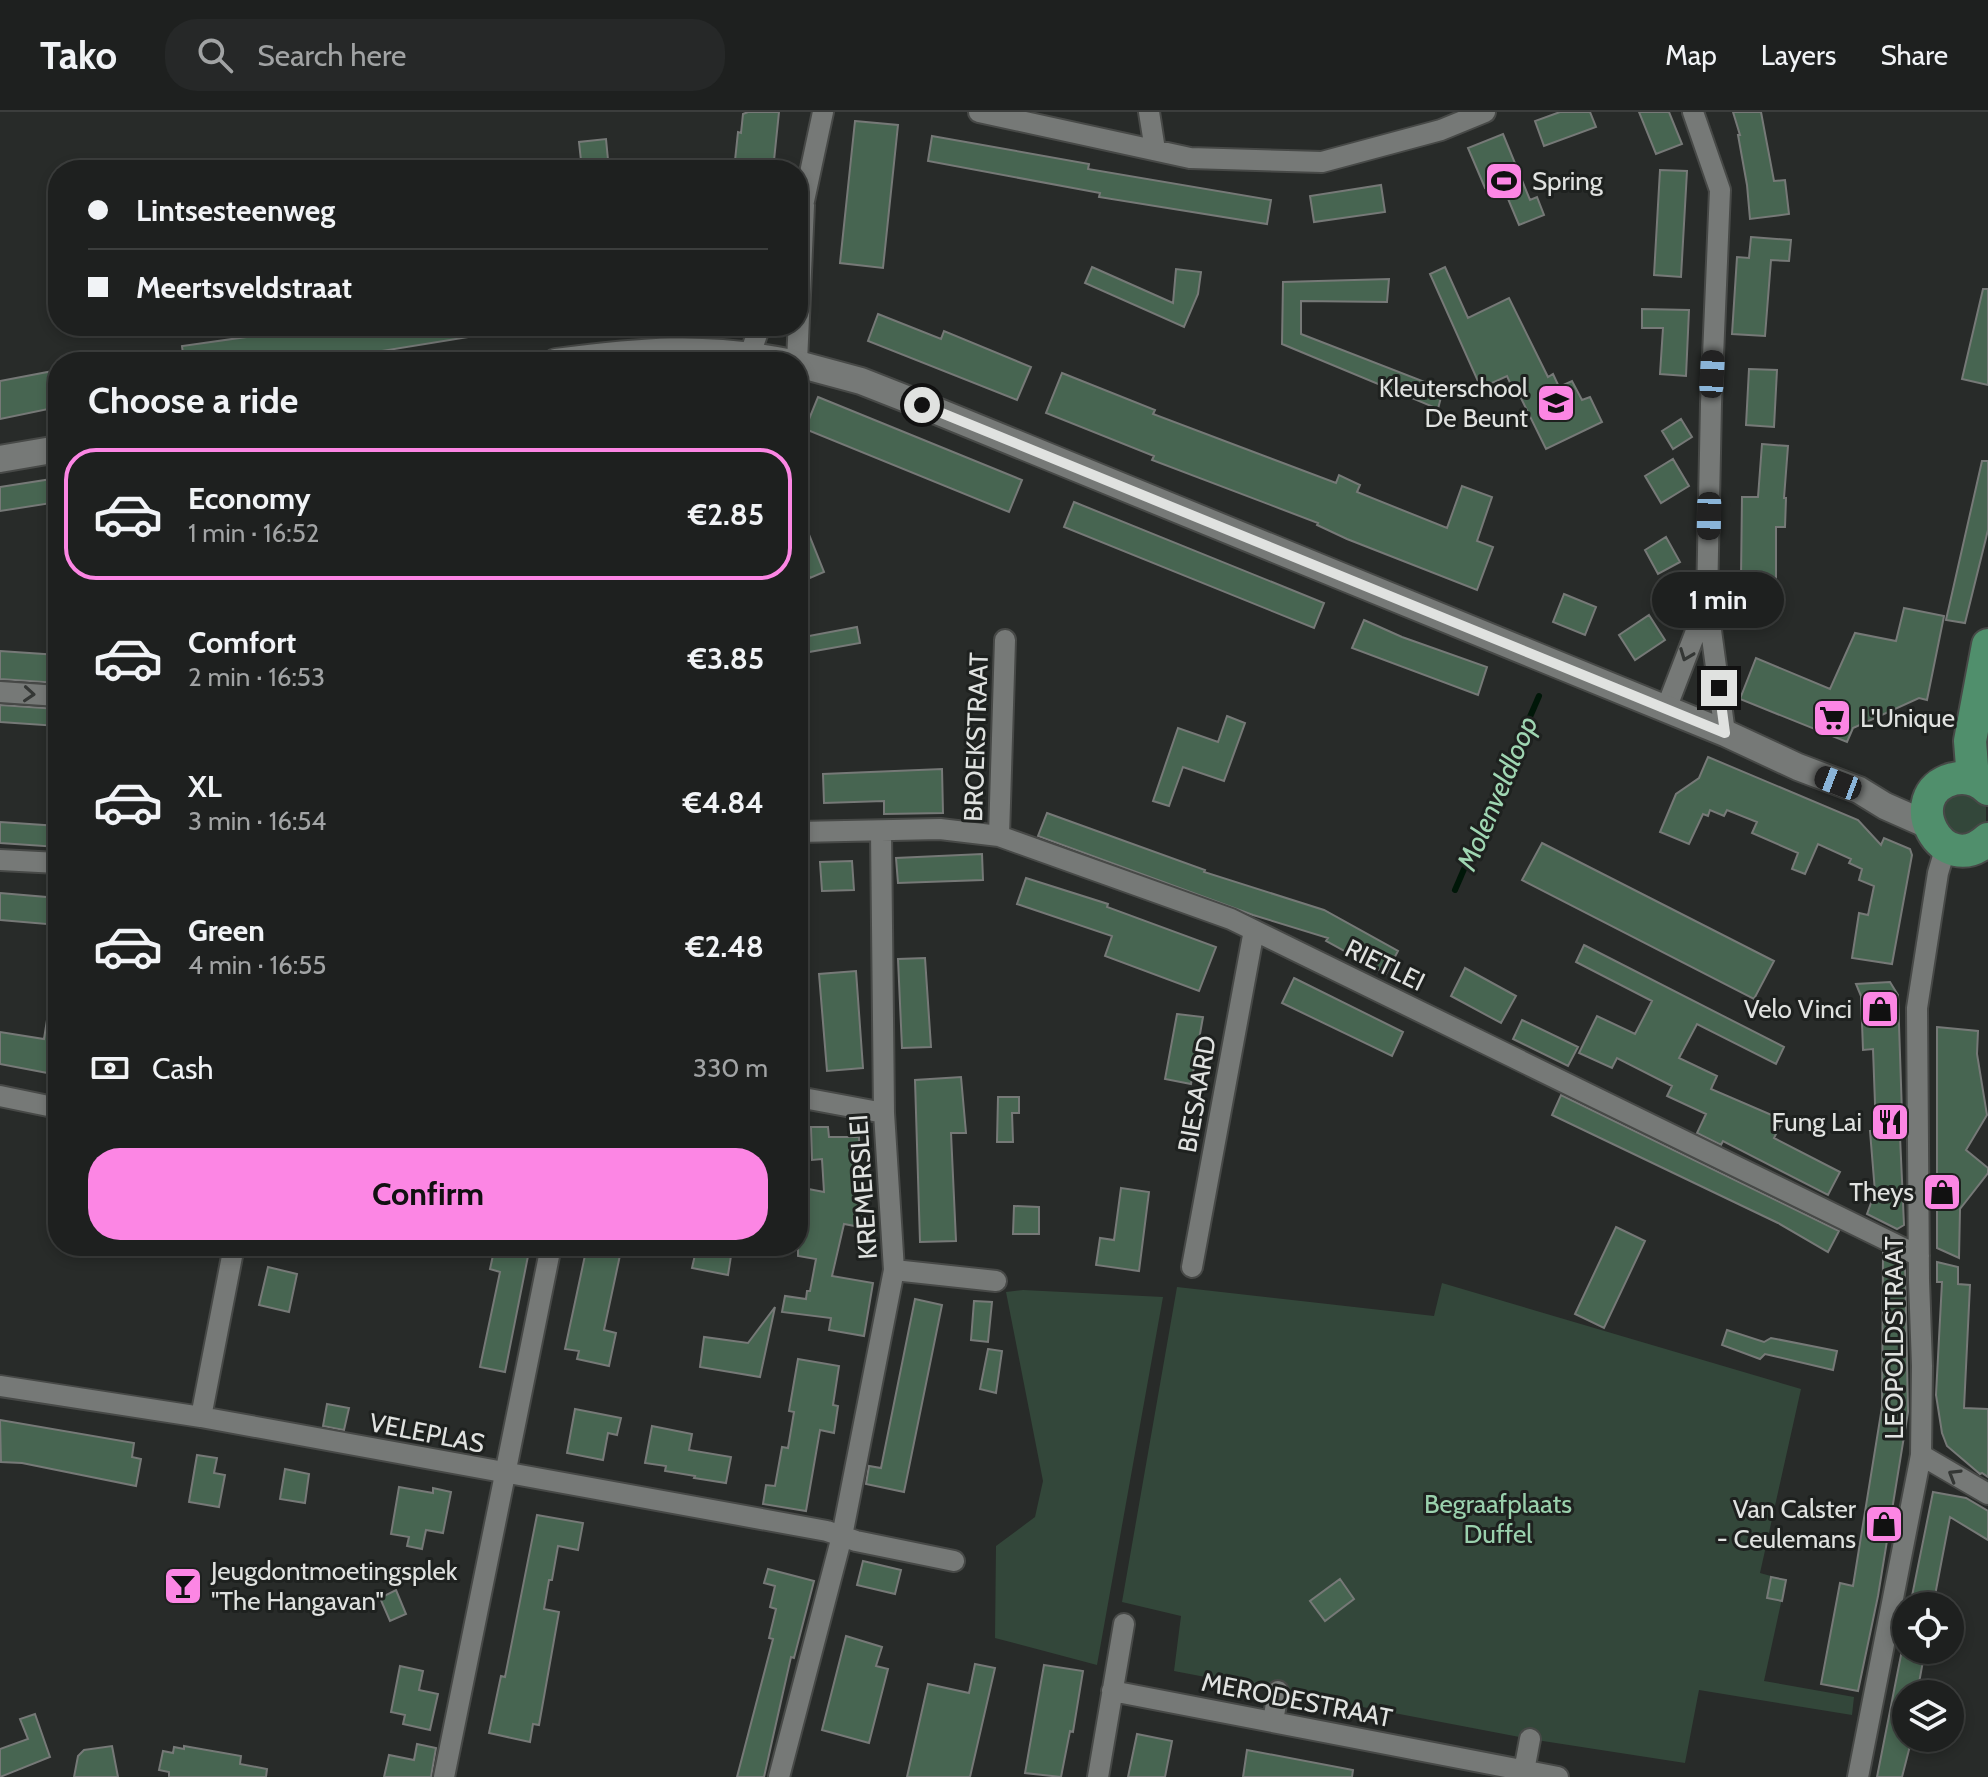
<!DOCTYPE html>
<html lang="en">
<head>
<meta charset="utf-8">
<style>
  :root { --surface:#1e201f; --page:#262828; --text:#f1f3f6; --muted:#a1a3a4; --line:#3c3e3d; --accent:#fc86e4 }
  body { margin:0; font-family:Cabin,sans-serif; background:var(--page); color:var(--text); height:100vh; display:flex; flex-direction:column; font-size:30px; white-space:nowrap }
  * { box-sizing:border-box; margin:0 }
  p { font-size:26px; color:var(--muted) }
  .icon { flex:none; width:44px; height:44px; fill:none; stroke:currentColor; stroke-width:2; stroke-linecap:round; stroke-linejoin:round }
  .map { position:relative; flex:1; overflow:hidden }
  .details { position:absolute; left:48px; top:240px; width:760px; height:904px; display:flex; flex-direction:column; background:var(--surface); border-radius:32px; box-shadow:0 4px 12px #0003,0 0 0 2px var(--line) }
  .details>* { flex:none }
  .hud { position:absolute; left:48px; top:48px; width:760px; height:176px; border-radius:32px; box-shadow:0 4px 12px #0003,0 0 0 2px var(--line); display:grid; align-content:center; height:176px; padding:0 40px; background:var(--surface) }
  .tools { position:absolute; left:1892px; top:1480px; display:grid; gap:16px }
  .tools a { display:grid; place-items:center; width:72px; height:72px; border-radius:50%; background:var(--surface); box-shadow:0 4px 12px #0003,0 0 0 2px var(--line); font-size:40px }
  .end { position:absolute; width:36px; height:36px; margin:-18px; border:10px solid #e0e2e0; background:#111; box-shadow:0 0 0 4px #111 }
  .from { border-radius:50% }
  .bubble { position:absolute; height:56px; border-radius:28px; background:var(--surface); box-shadow:0 4px 12px #0003,0 0 0 2px var(--line); font-size:26px; font-weight:800; line-height:56px; text-align:center }
  .car { position:absolute; width:24px; height:48px; margin:-24px -12px; border-radius:10px; box-shadow:0 0 6px 2px #0007; background:linear-gradient(#222 24%,#8ab4d8 0 40%,#222 0 76%,#8ab4d8 0 86%,#222 0) }
  .hud b { display:flex; align-items:center; gap:28px; height:76px; font-size:30px }
  .hud b+b { border-top:2px solid var(--line) }
  .hud i { width:20px; height:20px; background:var(--text) }
  ul { padding:0; list-style:none }
  li { display:flex; align-items:center; gap:24px; height:132px; margin:0 16px 12px; padding:0 24px; border:4px solid transparent; border-radius:32px }
  li div { flex:1 }
  li b { display:block; font-size:30px }
  li em { font-style:normal; font-weight:800 }
  li.selected { border-color:var(--accent) }
  li>.icon { width:72px; height:72px; stroke-width:1.5 }
  h2 { padding:0 40px; font-size:36px; line-height:96px }
  .pay { display:flex; align-items:center; gap:20px; height:88px; padding:0 40px; font-size:30px }
  .pay p { margin-inline-start:auto }
  .primary-button { display:flex; gap:16px; margin-top:auto; padding:16px 40px }
  .primary-button a { flex:1; height:92px; border-radius:32px; background:var(--accent); color:#111; font-size:32px; font-weight:800; line-height:92px; text-align:center }
  header { display:flex; align-items:center; gap:48px; box-sizing:border-box; height:112px; padding:0 40px; background:var(--surface); border-bottom:2px solid var(--line) }
  header strong { font-size:38px }
  nav { display:flex; gap:44px; margin-inline-start:auto; font-size:28px }
  .search { width:560px; height:72px; background:var(--page); display:flex; align-items:center; gap:20px; box-sizing:border-box; padding:0 28px; border-radius:32px; color:var(--muted); font-size:30px }
  .map>svg:first-child { display:block }
  .green { fill:#33473a }
  .lines { fill:none; stroke-linecap:round; stroke-linejoin:round }
  .stream { stroke:#001708; stroke-width:6 }
  .building { fill:#476551; stroke:#767977; stroke-width:2 }
  .minor-casing { stroke:#474947; stroke-width:24 }
  .tertiary-casing { stroke:#474947; stroke-width:30 }
  .primary-casing { stroke:#474947; stroke-width:36 }
  .minor { stroke:#767977; stroke-width:20 }
  .tertiary { stroke:#767977; stroke-width:26 }
  .primary { stroke:#508f6c; stroke-width:32 }
  .oneway { stroke:#343735 }
  .route { stroke:#e0e2e0; stroke-width:10 }
  .labels { text-anchor:middle; stroke-width:6; stroke-linejoin:round; paint-order:stroke }
  .poi-label { font-size:26px; fill:#e0e2e0; stroke:#1e211f; text-anchor:end }
  .street-label { font-size:26px; fill:#e0e2e0; stroke:#1e211f }
  .park-label { font-size:26px; fill:#9ad1ad; stroke:#1e211f }
  .water-label { font-size:28px; font-style:italic; fill:#9fd6b2; stroke:#1e211f }
</style>
</head>
<body>
<header>
<strong>Tako</strong>
<div class="search"><svg class="icon" aria-label="search" viewBox="0 0 24 24"><circle cx="10" cy="10" r="6"/><path d="M15 15l6 6"/></svg>Search here</div>
<nav><a>Map</a><a>Layers</a><a>Share</a></nav>
</header>
<div class="map">
<svg width="1988" height="1665" viewBox="0 0 1988 1665">
  <rect width="100%" height="100%" fill="#282b29"/>
  <path class="green" d="M1958,678L1982,687L1986,695V712L1952,729L1938,693Z
    M1442,1171L1801,1277L1760,1461L1786,1468L1764,1569L1854,1585L1852,1603L1699,1578L1685,1651L1530,1627L1174,1559L1181,1504L1122,1490L1177,1175L1434,1204Z
    M1023,1178L1163,1185L1097,1553L995,1526L996,1434L1035,1405L1043,1369L1006,1180Z"/>
  <g class="lines">
    <path class="stream" d="M1455,778L1539,584"/>
  </g>
  <path class="building" d="M748,0H779L773,58H734L738,20L741,21L743,2Z
    M1560,0H1590L1596,15L1544,34L1535,9Z
    M1639,0H1669L1682,32L1656,42Z
    M1733,0H1761L1774,69L1785,68L1789,102L1750,107L1747,73L1738,23H1740Z
    M855,9L898,13L883,156L840,151Z
    M1503,22L1530,88L1537,85L1544,103L1519,113L1501,70L1485,76L1468,36Z
    M932,24L1089,52L1088,57L1271,88L1267,112L1099,85L1100,81L928,49Z
    M606,27L609,58H582L579,30Z
    M1660,58L1687,59L1681,165L1654,163Z
    M1381,73L1385,100L1314,110L1310,84Z
    M1751,125L1791,128L1789,149L1771,148L1765,224L1732,222L1737,145L1749,146Z
    M1092,155L1173,191L1176,157L1201,160L1198,182L1184,215L1085,171Z
    M1445,155L1468,206L1509,186L1548,265L1553,262L1559,275L1572,269L1582,288L1590,285L1602,310L1546,337L1515,274L1512,275L1507,264L1481,276L1430,162Z
    M1389,167L1387,190L1301,189V222L1443,277L1438,297L1282,232L1283,170Z
    M1983,177H1988V273L1962,267Z
    M1642,197L1689,198L1686,264L1660,262L1663,216H1642Z
    M878,202L941,227L944,219L1031,255L1017,288L868,229Z
    M289,214H480L481,223L314,250H184L182,234L289,219Z
    M1749,257L1777,258L1774,315L1746,313Z
    M58,258V295L0,307V269Z
    M1062,261L1155,298L1153,302L1336,371L1339,363L1360,373L1357,380L1447,416L1462,374L1492,385L1477,429L1493,435L1477,478L1347,427L1317,413L1318,411L1152,348L1154,344L1046,301Z
    M818,285L1022,368L1009,400L805,317Z
    M1681,307L1692,325L1673,337L1662,319Z
    M1762,332L1788,334L1784,386H1786L1785,415H1776V467H1741L1742,385H1758Z
    M1673,347L1689,374L1661,391L1645,364Z
    M1982,349H1988V418L1965,511L1946,508Z
    M58,366V390L0,399V375Z
    M1074,390L1324,491L1314,516L1064,415Z
    M798,395L824,460L810,466L798,435Z
    M1666,425L1680,450L1658,462L1645,438Z
    M1564,482L1596,495L1585,523L1553,510Z
    M1904,496L1944,504L1927,588L1919,586L1853,616L1847,630L1740,587L1756,546L1830,577L1855,521L1896,529Z
    M1649,503L1665,528L1635,548L1619,523Z
    M1364,508L1402,525L1487,555L1478,583L1352,536Z
    M857,515L860,531L798,542V526Z
    M0,539L58,543V571L0,567Z
    M0,593L58,597V614L0,610Z
    M1227,604L1245,611L1224,669L1183,655L1169,694L1153,689L1178,616L1218,630Z
    M1708,645L1858,708L1881,733L1884,726L1910,737L1912,743L1892,852L1852,846L1859,801L1868,803L1874,774L1859,768L1862,757L1849,751L1851,747L1818,732L1805,762L1792,757L1798,741L1752,721L1757,710L1727,698L1724,704L1710,698L1708,704L1703,702L1689,732L1660,720L1676,682L1699,666Z
    M942,657L943,701L884,702V689L824,691L823,662Z
    M1047,701L1205,758L1204,760L1324,798L1398,839L1386,862L1326,829L1328,826L1253,803L1038,724Z
    M0,710L58,714V735L0,731Z
    M1542,731L1774,849L1754,887L1522,768Z
    M982,742L983,768L898,771L896,746Z
    M852,749L854,778L822,779L820,750Z
    M1026,766L1108,792L1107,795L1216,835L1199,879L1105,844L1112,824L1017,792Z
    M0,781L58,786V813L0,808Z
    M1584,833L1784,935L1776,952L1697,912L1679,946L1717,964L1711,977L1783,1008L1774,1026L1840,1060L1828,1083L1723,1029L1721,1033L1697,1021L1706,1002L1667,984L1672,974L1617,946L1612,956L1579,941L1597,904L1635,922L1652,889L1576,850Z
    M925,846L931,935L902,936L898,847Z
    M1465,856L1516,884L1501,911L1451,884Z
    M856,859L863,956L827,959L819,862Z
    M1294,866L1403,920L1392,944L1282,891Z
    M1890,870L1898,883L1902,1002H1899L1904,1113L1897,1117L1867,1102L1875,1080L1870,1019H1876L1873,937L1863,938L1861,884L1856,872Z
    M49,895H58V963L0,952V920L44,927Z
    M1177,902L1203,905L1191,972L1165,967Z
    M1522,908L1578,935L1568,954L1513,927Z
    M1937,915L1978,919L1977,942L1987,1003L1966,1038L1988,1056V1061L1960,1097L1959,1146L1937,1136Z
    M961,965L966,1021H951L956,1129L920,1130L915,968Z
    M1561,983L1839,1119L1828,1140L1778,1111L1552,1003Z
    M998,985H1019V1001H1012L1013,1030H997Z
    M811,1015H828L829,1025H859L861,1082L870,1084L865,1116L844,1112L832,1164L873,1171L864,1224L829,1218L831,1206L782,1200L785,1184L806,1187L807,1179H810L816,1147L798,1144V1075L824,1080L822,1047L812,1048Z
    M1121,1076L1149,1080L1139,1159L1096,1153L1100,1126L1114,1128Z
    M1014,1094L1039,1095V1122H1013Z
    M1616,1115L1645,1129L1604,1216L1575,1202Z
    M495,1134H530L505,1260L480,1255L500,1160L490,1157Z
    M587,1134H622L604,1218L616,1221L609,1254L577,1247L579,1239L565,1237Z
    M697,1134H725L723,1142L731,1144L728,1163L692,1156Z
    M1883,1141L1905,1151L1908,1300L1878,1484L1858,1579L1821,1572L1840,1471L1853,1474L1882,1295Z
    M1937,1150L1958,1155V1172L1970,1173L1964,1296L1988,1297V1365L1982,1361L1980,1362L1947,1334L1942,1321L1936,1283L1942,1170H1937Z
    M268,1155L297,1162L289,1200L259,1193Z
    M915,1187L942,1193L904,1380L866,1372L869,1354L881,1356Z
    M974,1189L992,1190L988,1230L971,1228Z
    M775,1195L760,1265L700,1255L704,1225L748,1231Z
    M1727,1218L1764,1230L1771,1226L1837,1239L1833,1258L1765,1242L1760,1247L1722,1233Z
    M988,1237L1002,1239L996,1281L980,1277Z
    M798,1247L839,1254L833,1293L838,1294L834,1321L820,1318L806,1399L763,1392L766,1373L775,1374L782,1335L788,1336L794,1300L789,1299Z
    M327,1292L349,1296L344,1318L323,1314Z
    M575,1297L621,1306L617,1323L608,1321L603,1348L567,1341Z
    M0,1308L134,1331L132,1345L141,1347L136,1374L22,1351L1,1350Z
    M652,1314L692,1322L689,1338L731,1345L726,1371L694,1366L695,1364L665,1359L666,1354L645,1351Z
    M197,1343L217,1346L214,1361L225,1363L219,1395L189,1390Z
    M285,1357L309,1362L305,1391L280,1387Z
    M399,1375L433,1381V1376L451,1380L443,1421L426,1418L422,1437L407,1434L409,1425L391,1422Z
    M1933,1380L1966,1386L1988,1399V1428L1950,1405L1933,1494H1910Z
    M537,1403L583,1411L578,1438L558,1434L552,1468H549L544,1497L559,1500L539,1613L533,1612L530,1630L489,1621L501,1564L505,1565Z
    M863,1449L901,1458L895,1482L857,1473Z
    M768,1457L814,1469L794,1546L791,1545L764,1665H737L773,1527L769,1526L776,1497L770,1495L775,1474L764,1471Z
    M1771,1465L1786,1468L1782,1489L1767,1486Z
    M1340,1467L1354,1487L1325,1509L1310,1489Z
    M396,1478L406,1502L390,1509L380,1486Z
    M846,1524L882,1535L876,1554L888,1557L869,1631L822,1618Z
    M1902,1538H1925L1917,1582H1906V1626H1912L1902,1665H1877Z
    M975,1552L995,1556L970,1665H907L928,1572L969,1581Z
    M1044,1553L1083,1559L1073,1620L1070,1619L1061,1665L1025,1661Z
    M400,1554L423,1559L419,1578L438,1582L430,1618L403,1612L405,1603L391,1600Z
    M35,1602L50,1645L0,1665V1637L28,1627L20,1607Z
    M1137,1622L1172,1629L1165,1665H1128Z
    M417,1632L436,1636L431,1665H384L389,1643L414,1648Z
    M112,1634L118,1665H74L78,1644L84,1638Z
    M184,1634L241,1644L240,1652L267,1657L266,1665H169V1660L159,1658L163,1639L173,1641L174,1635L184,1637Z
    M1247,1638L1353,1658L1352,1665H1243Z"/>
  <g class="lines">
    <defs>
      <path id="minor" d="M979,0L1190,46L1322,50L1441,18L1485,0
        M1149,0L1155,38
        M1693,0L1720,78L1711,292L1707,489L1725,621
        M801,103L823,0
        M750,242L760,214
        M797,250L804,93
        M0,580L58,584
        M1666,597L1706,493
        M798,720L940,717L999,724L1231,807L1919,1144
        M999,724L1005,528
        M0,748L58,751
        M0,984L58,996
        M798,985L884,1001
        M1192,1155L1254,818
        M894,1158L996,1169
        M0,1274L201,1305L827,1419L856,1429L954,1449
        M201,1305L234,1134
        M1921,1343L1988,1382
        M1112,1579L1558,1665
        M1273,1610L1278,1579
        M1524,1659L1530,1627
        M444,1665L551,1134
        M779,1665L842,1424L894,1158L884,1001L881,719
        M1098,1665L1124,1512
        M1858,1665L1921,1343L1922,1254L1919,1168L1917,896L1938,761L1946,734"/>
      <path id="tertiary" d="M556,250C640,239 703,233 787,250
        M798,252L861,269L922,293L1725,621L1798,655L1859,678L1885,694L1928,713
        M0,347L58,337"/>
      <path id="primary" d="M1973,667L1970,629L1988,533
        M1988,677C1979,668 1966,664 1953,667C1897,682 1942,770 1988,727"/>
    </defs>
    <use href="#minor" class="minor-casing"/>
    <use href="#tertiary" class="tertiary-casing"/>
    <use href="#primary" class="primary-casing"/>
    <use href="#minor" class="minor"/>
    <use href="#tertiary" class="tertiary"/>
    <use href="#primary" class="primary"/>
  </g>
  <defs><path id="oneway-chevron" d="M-2-3.5L2.5 0L-2 3.5" fill="none" stroke-width="1.6" stroke-linecap="round" stroke-linejoin="round" transform="scale(2)"/></defs>
  <g class="oneway">
    <use href="#oneway-chevron" transform="translate(1686 543) rotate(111)"/>
    <use href="#oneway-chevron" transform="translate(29 582) rotate(4)"/>
    <use href="#oneway-chevron" transform="translate(1954 1363) rotate(-149)"/>
  </g>
  <g class="lines">
    <path class="route" d="M922,293L1725,621L1719,576"/>
  </g>
  <defs>
    <symbol id="stadium-square" viewBox="-11 -11 22 22"><rect x="-9" y="-9" width="18" height="18" rx="4" fill="#fc86e4" stroke="#1e211f"/><path d="M0-5a6.5 5 0 1 0 0 10a6.5 5 0 1 0 0-10ZM-3.5-1.8h7v3.6h-7Z" fill="#111"/></symbol>
    <symbol id="school-square" viewBox="-11 -11 22 22"><rect x="-9" y="-9" width="18" height="18" rx="4" fill="#fc86e4" stroke="#1e211f"/><path d="M0-5L7-2L0 1L-7-2ZM-4 1L0 2.5L4 1V4Q0 6-4 4Z" fill="#111"/></symbol>
    <symbol id="supermarket-square" viewBox="-11 -11 22 22"><rect x="-9" y="-9" width="18" height="18" rx="4" fill="#fc86e4" stroke="#1e211f"/><path d="M-6-5.5h2.5l.6 2H6L4.5 2H-2.5L-4.4-4H-6ZM-1.5 3.2a1.3 1.3 0 1 0 .1 0ZM3 3.2a1.3 1.3 0 1 0 .1 0Z" fill="#111"/></symbol>
    <symbol id="shop-square" viewBox="-11 -11 22 22"><rect x="-9" y="-9" width="18" height="18" rx="4" fill="#fc86e4" stroke="#1e211f"/><path d="M-5-2.5h2.3a2.7 3.5 0 0 1 5.4 0H5L5.5 6h-11ZM-1.5-2.5h3a1.5 2.3 0 0 0-3 0Z" fill="#111"/></symbol>
    <symbol id="restaurant-square" viewBox="-11 -11 22 22"><rect x="-9" y="-9" width="18" height="18" rx="4" fill="#fc86e4" stroke="#1e211f"/><path d="M-5-6h1v4h1v-4h1v4h1v-4h1v5L-1.5 .5V6h-2V.5L-5-1ZM5-6V6H3V1.5H1.5Q1.5-4 5-6Z" fill="#111"/></symbol>
    <symbol id="bar-square" viewBox="-11 -11 22 22"><rect x="-9" y="-9" width="18" height="18" rx="4" fill="#fc86e4" stroke="#1e211f"/><path d="M-6-5H6L.8 .8V4.5H3.5V6h-7V4.5H-.8V.8Z" fill="#111"/></symbol>
  </defs>
  <g fill-rule="evenodd">
    <use href="#stadium-square" x="1482" y="47" width="44" height="44"/>
    <use href="#school-square" x="1534" y="269" width="44" height="44"/>
    <use href="#supermarket-square" x="1810" y="584" width="44" height="44"/>
    <use href="#shop-square" x="1858" y="875" width="44" height="44"/>
    <use href="#restaurant-square" x="1868" y="988" width="44" height="44"/>
    <use href="#shop-square" x="1920" y="1058" width="44" height="44"/>
    <use href="#shop-square" x="1862" y="1390" width="44" height="44"/>
    <use href="#bar-square" x="161" y="1452" width="44" height="44"/>
  </g>
  <g class="labels">
    <g class="poi-label">
      <text x="1532" y="78" text-anchor="start">Spring</text>
      <text x="1528" y="285">Kleuterschool<tspan x="1528" dy="30">De Beunt</tspan></text>
      <text x="1860" y="615" text-anchor="start">L'Unique</text>
      <text x="1852" y="906">Velo Vinci</text>
      <text x="1862" y="1019">Fung Lai</text>
      <text x="1914" y="1089">Theys</text>
      <text x="1856" y="1406">Van Calster<tspan x="1856" dy="30">- Ceulemans</tspan></text>
      <text x="211" y="1468" text-anchor="start">Jeugdontmoetingsplek<tspan x="211" dy="30">"The Hangavan"</tspan></text>
    </g>
    <g class="street-label">
      <text transform="translate(976 625) rotate(-88)" y="9">BROEKSTRAAT</text>
      <text transform="translate(1385 853) rotate(26)" y="9">RIETLEI</text>
      <text transform="translate(1197 982) rotate(-80)" y="9">BIESAARD</text>
      <text transform="translate(863 1075) rotate(-94)" y="9">KREMERSLEI</text>
      <text transform="translate(1894 1226) rotate(-90)" y="9">LEOPOLDSTRAAT</text>
      <text transform="translate(427 1321) rotate(11)" y="9">VELEPLAS</text>
      <text transform="translate(1297 1588) rotate(11)" y="9">MERODESTRAAT</text>
    </g>
    <g class="park-label">
      <text x="1498" y="1401">Begraafplaats<tspan x="1498" dy="30">Duffel</tspan></text>
    </g>
    <g class="water-label">
      <text transform="translate(1497 681) rotate(-67)" y="10">Molenveldloop</text>
    </g>
  </g>
</svg>
<div class="tools">
<a><svg class="icon" aria-label="locate" viewBox="0 0 24 24"><circle cx="12" cy="12" r="6"/><path d="M12 2v4M12 18v4M2 12h4M18 12h4"/></svg></a>
<a><svg class="icon" aria-label="layers" viewBox="0 0 24 24"><path d="M12 4l9 5-9 5-9-5zM3 14l9 5 9-5"/></svg></a>
</div>
<i class="end from" style="left:922px;top:293px"></i>
<i class="end" style="left:1719px;top:576px"></i>
<div class="bubble" style="left:1652px;top:460px;width:132px">1 min</div>
<i class="car" style="left:1712px;top:262px;rotate:3deg"></i>
<i class="car" style="left:1709px;top:404px;rotate:181deg"></i>
<i class="car" style="left:1838px;top:671px;rotate:291deg"></i>
<div class="hud">
<b><i class="from"></i>Lintsesteenweg</b>
<b><i></i>Meertsveldstraat</b>
</div>
<section class="details">
<h2>Choose a ride</h2>
<ul>
<li class="selected"><svg class="icon" aria-label="car" viewBox="0 0 24 24"><path d="M5 17H2v-5l4-1 3-4h7l3 4 3 1v5h-3M9 17h6M6 11h13"/><circle cx="7" cy="17" r="2"/><circle cx="17" cy="17" r="2"/></svg><div><b>Economy</b><p>1 min · 16:52</p></div><em>€2.85</em></li>
<li><svg class="icon" aria-label="car" viewBox="0 0 24 24"><path d="M5 17H2v-5l4-1 3-4h7l3 4 3 1v5h-3M9 17h6M6 11h13"/><circle cx="7" cy="17" r="2"/><circle cx="17" cy="17" r="2"/></svg><div><b>Comfort</b><p>2 min · 16:53</p></div><em>€3.85</em></li>
<li><svg class="icon" aria-label="car" viewBox="0 0 24 24"><path d="M5 17H2v-5l4-1 3-4h7l3 4 3 1v5h-3M9 17h6M6 11h13"/><circle cx="7" cy="17" r="2"/><circle cx="17" cy="17" r="2"/></svg><div><b>XL</b><p>3 min · 16:54</p></div><em>€4.84</em></li>
<li><svg class="icon" aria-label="car" viewBox="0 0 24 24"><path d="M5 17H2v-5l4-1 3-4h7l3 4 3 1v5h-3M9 17h6M6 11h13"/><circle cx="7" cy="17" r="2"/><circle cx="17" cy="17" r="2"/></svg><div><b>Green</b><p>4 min · 16:55</p></div><em>€2.48</em></li>
</ul>
<div class="pay"><svg class="icon" aria-label="cash" viewBox="0 0 24 24"><path d="M3 7h18v10H3z"/><circle cx="12" cy="12" r="2"/></svg>Cash<p>330 m</p></div>
<div class="primary-button"><a>Confirm</a></div>
</section>
</div>
</body>
</html>
